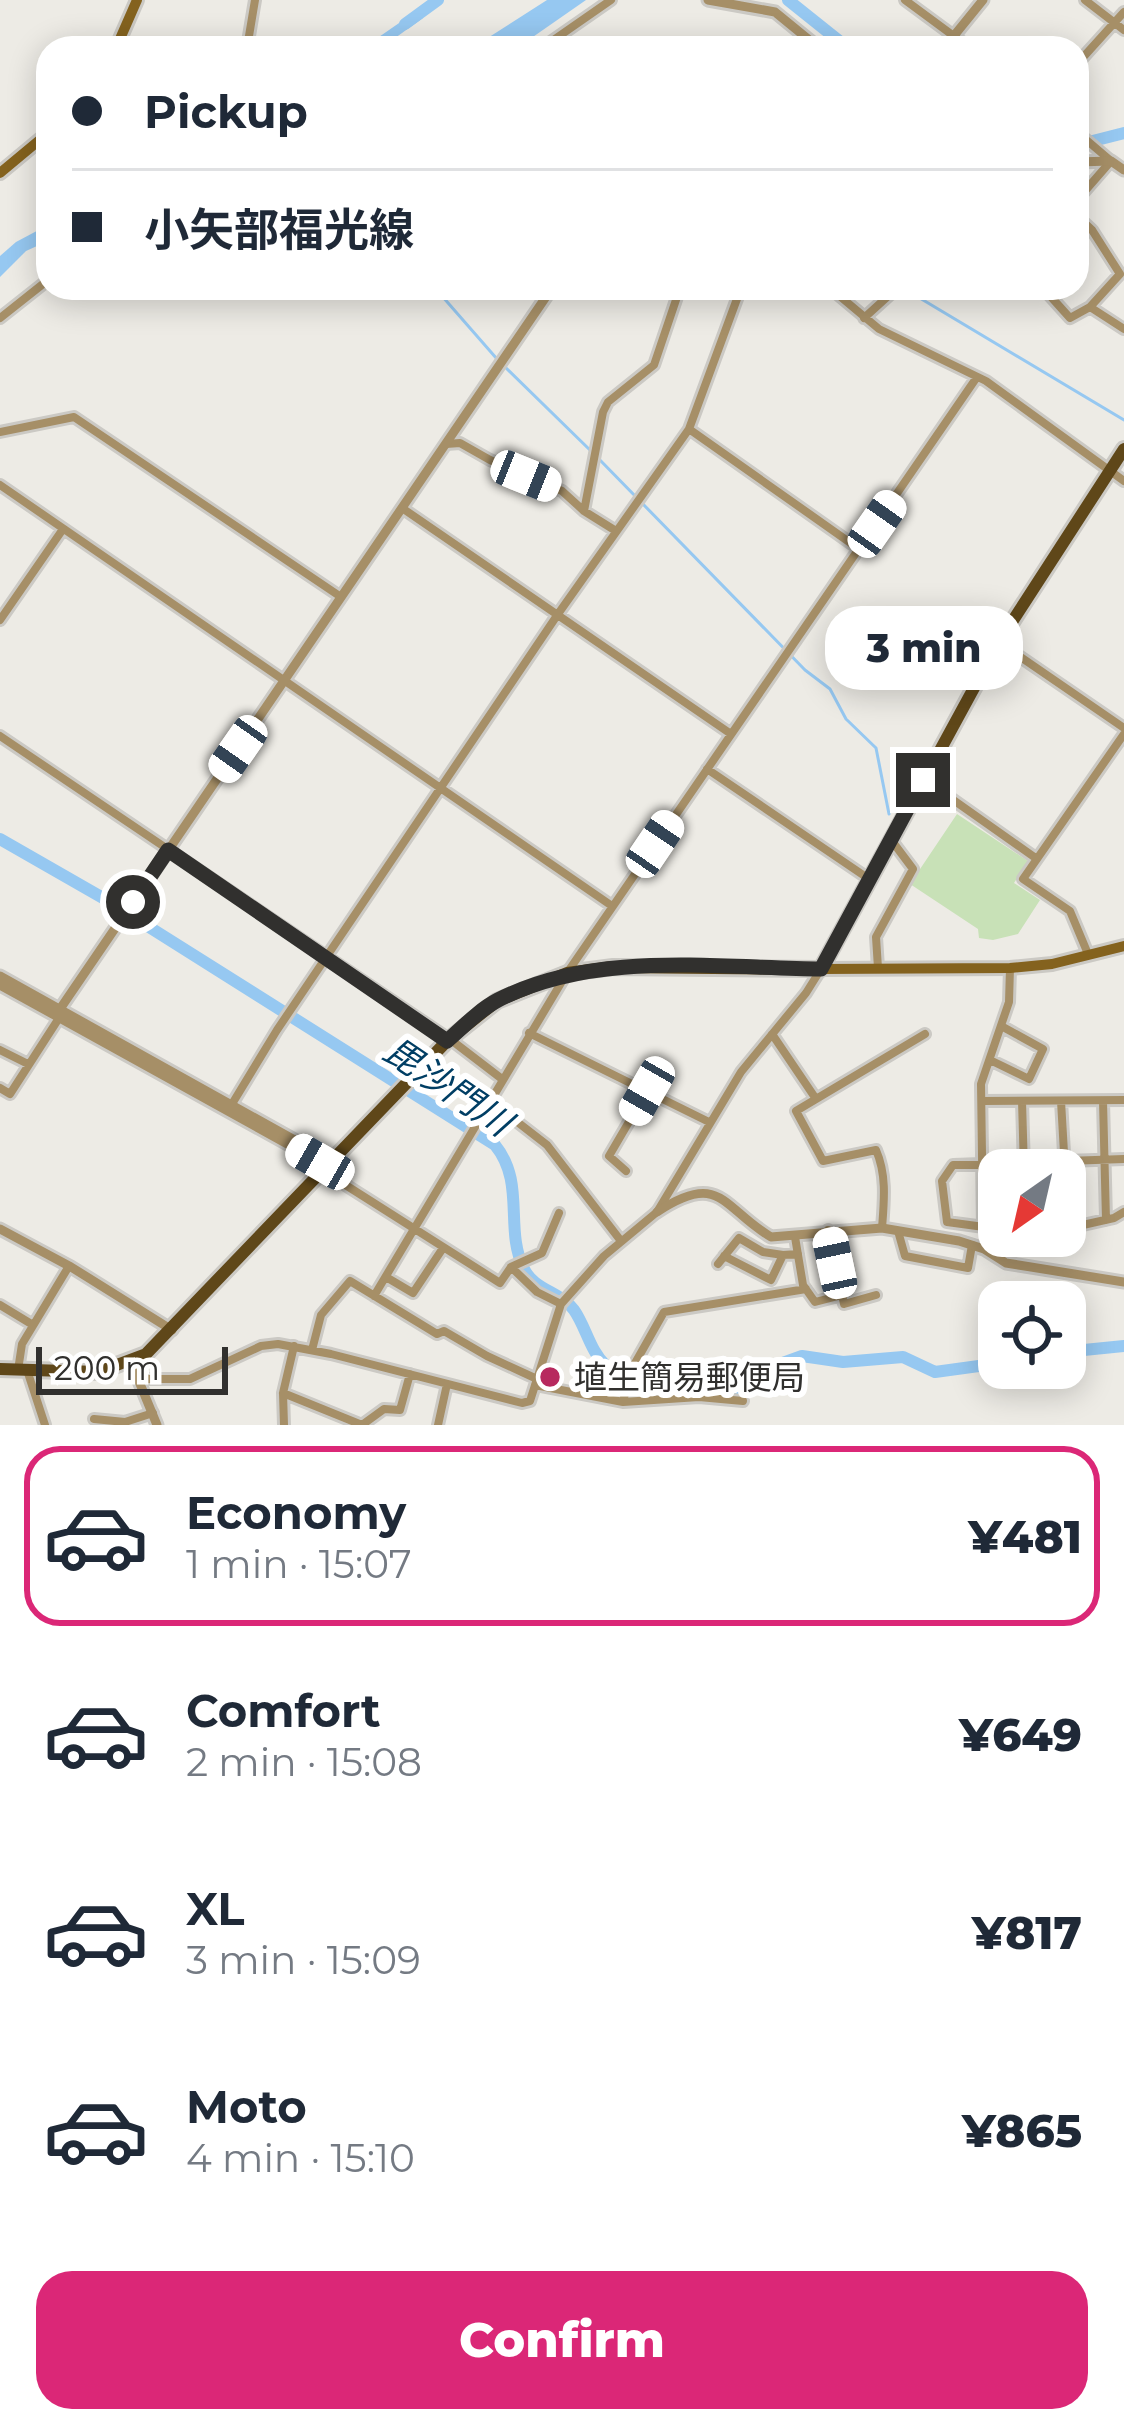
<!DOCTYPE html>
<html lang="en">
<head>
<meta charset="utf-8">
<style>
  :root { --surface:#fff; --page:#f6f6f7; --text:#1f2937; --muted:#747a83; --line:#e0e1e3; --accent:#db2777 }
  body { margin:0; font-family:Montserrat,"Noto Sans JP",sans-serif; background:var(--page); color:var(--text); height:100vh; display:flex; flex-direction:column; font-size:45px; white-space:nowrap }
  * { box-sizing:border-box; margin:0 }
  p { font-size:39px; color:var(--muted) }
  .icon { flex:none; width:66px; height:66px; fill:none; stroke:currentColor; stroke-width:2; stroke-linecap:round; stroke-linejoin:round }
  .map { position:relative; height:1425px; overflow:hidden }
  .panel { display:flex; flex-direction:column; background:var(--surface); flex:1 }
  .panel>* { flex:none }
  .banner { position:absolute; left:36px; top:36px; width:1053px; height:264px; border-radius:36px; box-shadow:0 6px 30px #0003; display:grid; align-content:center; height:264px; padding:0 36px; background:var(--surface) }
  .needle { width:78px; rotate:214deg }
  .buttons { position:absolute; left:978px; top:1149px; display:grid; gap:24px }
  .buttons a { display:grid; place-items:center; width:108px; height:108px; border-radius:24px; background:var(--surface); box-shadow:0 6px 30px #0003; font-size:60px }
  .scale { position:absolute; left:36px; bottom:30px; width:192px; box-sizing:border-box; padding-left:12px; border:6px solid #31302e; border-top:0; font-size:33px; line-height:42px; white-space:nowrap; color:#31302e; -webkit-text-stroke:9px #fff; paint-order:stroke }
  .end { position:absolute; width:54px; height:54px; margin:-27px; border:15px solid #31302e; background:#fff; box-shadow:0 0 0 6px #fff }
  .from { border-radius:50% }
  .bubble { position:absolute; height:84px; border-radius:36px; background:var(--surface); box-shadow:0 6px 30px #0003; font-size:39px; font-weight:800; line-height:84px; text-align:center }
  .car { position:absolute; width:36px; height:72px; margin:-36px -18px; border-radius:15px; box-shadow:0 0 9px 3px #0007; background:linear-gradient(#fff 24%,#345 0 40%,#fff 0 76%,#345 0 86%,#fff 0) }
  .banner b { display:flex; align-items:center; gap:42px; height:114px; font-size:45px }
  .banner b+b { border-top:3px solid var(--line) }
  .banner i { width:30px; height:30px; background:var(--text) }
  ul { padding:21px 0 0; list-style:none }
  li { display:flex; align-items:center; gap:36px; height:180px; margin:0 24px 18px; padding:0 12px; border:6px solid transparent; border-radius:36px }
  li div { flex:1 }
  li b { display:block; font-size:45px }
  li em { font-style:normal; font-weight:800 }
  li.selected { border-color:var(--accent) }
  li>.icon { width:108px; height:108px; stroke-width:1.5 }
  .action { display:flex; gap:24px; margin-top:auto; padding:24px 36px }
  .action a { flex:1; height:138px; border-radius:36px; background:var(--accent); color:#fff; font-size:48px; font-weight:800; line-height:138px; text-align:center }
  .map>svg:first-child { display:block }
  .green { fill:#c8e1b7 }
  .water { fill:#96c8f1 }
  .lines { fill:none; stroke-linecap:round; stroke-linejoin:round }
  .stream { stroke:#96c8f1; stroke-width:3 }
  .river { stroke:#96c8f1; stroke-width:12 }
  .minor-casing { stroke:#cbc9c4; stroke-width:14 }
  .tertiary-casing { stroke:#cbc9c4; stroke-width:15 }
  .secondary-casing { stroke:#cbc9c4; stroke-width:16 }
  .primary-casing { stroke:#cbc9c4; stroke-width:18 }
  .minor { stroke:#a68f67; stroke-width:8 }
  .tertiary { stroke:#a68f67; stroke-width:9 }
  .secondary { stroke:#84621e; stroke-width:10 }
  .primary { stroke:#5f4719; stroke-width:12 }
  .route { stroke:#31302e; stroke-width:15 }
  .poi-dot { fill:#b7295e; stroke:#fff; stroke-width:4.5 }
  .labels { text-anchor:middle; stroke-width:12; stroke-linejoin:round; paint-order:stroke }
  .poi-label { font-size:33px; fill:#31302e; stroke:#fff; text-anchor:start }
  .water-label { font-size:36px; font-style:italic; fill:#003e64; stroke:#fff }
</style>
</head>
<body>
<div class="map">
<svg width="1124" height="1425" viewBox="0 0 1124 1425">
  <rect width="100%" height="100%" fill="#edebe5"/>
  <path class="green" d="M957,814L1028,861L1014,883L1040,900L1018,934L993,940L979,938L978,929L910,884Z"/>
  <path class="water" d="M547,0H586L517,48H472Z
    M415,12L423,18L381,48H363Z
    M48,225V241L26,251L0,277V256L16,242Z"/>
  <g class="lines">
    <path class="stream" d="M435,288L497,359
      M903,288L1124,420
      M504,366L591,451
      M598,458L805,670L830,689L846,719L876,748L889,814"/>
    <path class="river" d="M788,0L848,48
      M405,24L438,0
      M1077,145L1124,133
      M0,839L103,898L495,1145C526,1183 504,1229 524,1269C534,1290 561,1292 574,1310C586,1327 590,1351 606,1366C624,1382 716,1394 741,1389C753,1387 765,1380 775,1375L780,1364L802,1356L843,1362L903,1357L935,1372L986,1365L1022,1380L1051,1368
      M1065,1358L1074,1351L1124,1346"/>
    <defs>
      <path id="minor" d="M905,0L970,48
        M1085,0L1124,30
        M247,48L255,0
        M542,48L611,0
        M1077,64L1124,12
        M1077,132L1111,161L1077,200
        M1077,216L1092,230L1120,274L1090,307L1124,329
        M830,288L879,329L986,381L1124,481
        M1043,288L1070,318L1090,307
        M0,318L48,280
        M864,318L897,288
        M689,429L859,549
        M0,432L74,417L341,597
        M446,444L460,443L490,460L562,491L584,511L616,531
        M0,485L612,906
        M402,508L731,734
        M584,511L603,412L608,402L654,365L680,288
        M0,620L63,529
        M1000,643L1124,728
        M0,736L455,1043L502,1079
        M707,769L869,879
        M925,780L1037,859
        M1088,954L1070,911L1023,879L1124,734
        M878,968L876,937L913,869L892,841
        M529,1033L709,1122
        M772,1034L816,1099
        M0,1050L28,1064
        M990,1060L1029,1079L1043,1049L1003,1027
        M0,1088L10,1094L59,1018
        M494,1097L498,1107L547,1145L621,1241
        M982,1101L1124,1100
        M1022,1101L1024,1170
        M1061,1101L1065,1170
        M1103,1101L1106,1220
        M232,1104L277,1030L558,614L689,429L741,288
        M626,1171L609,1156L647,1091
        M325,1172L500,1283L511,1267L537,1292L561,1304
        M1065,1176L1068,1229
        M983,1225L981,1084L1009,1002L1010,968
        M882,1228C884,1202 887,1175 876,1150L823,1161L796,1111L925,1034
        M999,1229L947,1222L942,1181L953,1165L1124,1159
        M1065,1229L1114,1218L1124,1212
        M828,1230L844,1304L876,1295
        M898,1231L905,1256L968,1268L972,1245
        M795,1237L803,1285L815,1302L842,1295
        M724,1256L771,1280L783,1255L798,1254
        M718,1264L739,1238L763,1252L783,1255
        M511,1267L542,1253L559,1213
        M386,1277L413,1293L443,1248
        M374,1296L567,973L977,377
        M0,1305L33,1325
        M312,1350L321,1315L350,1281L437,1334L444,1331L487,1356L537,1379
        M18,1370L22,1344L69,1266
        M27,1370L45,1425
        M141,1379H190L261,1346L278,1344L331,1354L522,1403L530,1401L561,1304L604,1256L657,1212L741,1072L806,993L821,969
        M535,1385L623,1402L699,1397L743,1401
        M283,1393L362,1425
        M623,1402L630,1372L664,1312L806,1289
        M94,1419L125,1422L153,1413
        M284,1425L283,1393L294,1346
        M362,1425L384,1409L400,1410L410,1374
        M438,1425L447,1384"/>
      <path id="tertiary" d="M708,0L775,12L819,48
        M944,48L983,0
        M1077,162L1111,161L1124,170
        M0,976L334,1162
        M0,985L320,1162H334
        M59,1018L60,1009L552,288
        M657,1212C721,1170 722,1208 771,1237L882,1228L959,1241L984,1249L1006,1263L1124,1282
        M0,1229L71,1267L172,1330
        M131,1362L157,1425"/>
      <path id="secondary" d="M116,48L137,0
        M0,173L48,133
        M821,969L1010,968L1052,964L1124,946"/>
      <path id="primary" d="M0,1369L98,1372L146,1354L447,1041L497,1001L567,973L613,967L821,969L999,642L1124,449"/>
    </defs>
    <use href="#minor" class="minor-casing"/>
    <use href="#tertiary" class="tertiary-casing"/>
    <use href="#secondary" class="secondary-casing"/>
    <use href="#primary" class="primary-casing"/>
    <use href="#minor" class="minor"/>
    <use href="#tertiary" class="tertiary"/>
    <use href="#secondary" class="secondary"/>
    <use href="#primary" class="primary"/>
  </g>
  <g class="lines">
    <path class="route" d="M133,902L168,850L447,1041C463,1027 479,1010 498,1000C595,950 715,968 821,969L923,780"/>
  </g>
  <circle class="poi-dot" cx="550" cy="1377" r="12"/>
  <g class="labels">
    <g class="poi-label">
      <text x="574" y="1389">埴生簡易郵便局</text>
    </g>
    <g class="water-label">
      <text transform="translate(448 1086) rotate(34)" y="13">毘沙門川</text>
    </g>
  </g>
</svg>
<div class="buttons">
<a><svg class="needle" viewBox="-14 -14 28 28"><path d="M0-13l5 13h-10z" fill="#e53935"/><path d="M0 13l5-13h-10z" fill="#747a83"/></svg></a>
<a><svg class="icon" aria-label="locate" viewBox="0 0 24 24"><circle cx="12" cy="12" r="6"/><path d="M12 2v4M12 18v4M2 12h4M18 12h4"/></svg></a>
</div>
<div class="scale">200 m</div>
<i class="end from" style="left:133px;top:902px"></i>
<i class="end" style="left:923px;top:780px"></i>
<div class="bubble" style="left:825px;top:606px;width:198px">3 min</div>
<i class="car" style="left:526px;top:476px;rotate:112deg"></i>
<i class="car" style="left:877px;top:524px;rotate:35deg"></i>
<i class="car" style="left:238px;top:749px;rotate:215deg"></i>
<i class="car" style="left:655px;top:844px;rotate:34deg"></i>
<i class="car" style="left:647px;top:1091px;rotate:210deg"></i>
<i class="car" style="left:320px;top:1162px;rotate:300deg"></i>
<i class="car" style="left:835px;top:1263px;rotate:348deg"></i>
<div class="banner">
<b><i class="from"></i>Pickup</b>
<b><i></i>小矢部福光線</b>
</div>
</div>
<section class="panel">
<ul>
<li class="selected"><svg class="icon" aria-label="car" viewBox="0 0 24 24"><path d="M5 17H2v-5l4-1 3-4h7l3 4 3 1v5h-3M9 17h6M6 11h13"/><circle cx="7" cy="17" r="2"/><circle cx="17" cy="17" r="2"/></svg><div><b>Economy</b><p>1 min · 15:07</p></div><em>¥481</em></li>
<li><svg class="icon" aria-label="car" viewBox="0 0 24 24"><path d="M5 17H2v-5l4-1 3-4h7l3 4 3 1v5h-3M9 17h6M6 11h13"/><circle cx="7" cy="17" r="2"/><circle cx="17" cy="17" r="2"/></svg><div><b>Comfort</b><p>2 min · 15:08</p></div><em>¥649</em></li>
<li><svg class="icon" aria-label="car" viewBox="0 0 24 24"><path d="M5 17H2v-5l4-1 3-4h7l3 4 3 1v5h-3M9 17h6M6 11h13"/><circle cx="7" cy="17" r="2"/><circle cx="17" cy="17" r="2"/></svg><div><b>XL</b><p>3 min · 15:09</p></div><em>¥817</em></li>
<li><svg class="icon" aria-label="car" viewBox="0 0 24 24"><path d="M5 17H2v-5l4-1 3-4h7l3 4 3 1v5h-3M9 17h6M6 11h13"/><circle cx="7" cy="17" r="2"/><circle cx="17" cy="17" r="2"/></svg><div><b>Moto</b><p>4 min · 15:10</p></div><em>¥865</em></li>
</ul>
<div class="action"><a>Confirm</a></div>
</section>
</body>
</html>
